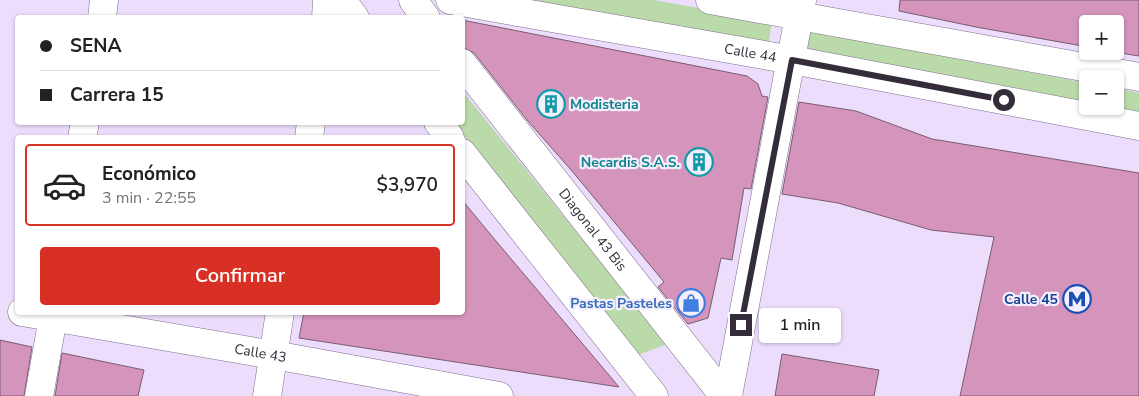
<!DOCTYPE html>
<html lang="es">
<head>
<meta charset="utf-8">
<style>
  :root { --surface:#fff; --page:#f6f6f6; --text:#222; --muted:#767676; --line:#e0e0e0; --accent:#d93025 }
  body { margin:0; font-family:"Nunito Sans",sans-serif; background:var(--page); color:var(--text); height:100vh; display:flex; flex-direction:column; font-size:19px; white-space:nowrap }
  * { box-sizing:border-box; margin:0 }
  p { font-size:16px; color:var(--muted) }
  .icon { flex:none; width:28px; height:28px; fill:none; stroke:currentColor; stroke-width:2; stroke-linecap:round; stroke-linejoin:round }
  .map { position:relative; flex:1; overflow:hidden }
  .drawer { position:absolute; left:15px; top:135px; width:450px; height:180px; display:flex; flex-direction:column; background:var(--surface); border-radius:5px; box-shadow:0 1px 4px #0004 }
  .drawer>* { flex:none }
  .hud { position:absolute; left:15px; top:15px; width:450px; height:110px; border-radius:5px; box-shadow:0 1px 4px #0004; display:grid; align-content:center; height:110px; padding:0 25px; background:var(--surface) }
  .controls { position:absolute; left:1079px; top:15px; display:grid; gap:10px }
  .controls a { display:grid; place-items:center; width:45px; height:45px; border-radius:5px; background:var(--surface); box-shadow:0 1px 4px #0004; font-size:25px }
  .end { position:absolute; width:22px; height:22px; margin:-11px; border:6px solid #342d39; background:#fff; box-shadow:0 0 0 2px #fff }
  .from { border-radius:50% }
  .bubble { position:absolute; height:35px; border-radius:5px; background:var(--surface); box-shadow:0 1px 4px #0004; font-size:16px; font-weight:600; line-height:35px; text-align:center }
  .hud b { display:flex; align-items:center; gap:18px; height:48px; font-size:19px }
  .hud b+b { border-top:1px solid var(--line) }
  .hud i { width:12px; height:12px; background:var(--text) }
  ul { padding:9px 0 0; list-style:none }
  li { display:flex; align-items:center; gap:15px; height:82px; margin:0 10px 8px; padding:0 15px; border:2px solid var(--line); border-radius:5px }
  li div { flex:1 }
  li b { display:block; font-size:19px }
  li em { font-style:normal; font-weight:600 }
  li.on { border-color:var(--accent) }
  li>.icon { width:45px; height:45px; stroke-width:1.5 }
  .cta { display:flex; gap:10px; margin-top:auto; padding:10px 25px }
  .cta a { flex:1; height:58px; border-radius:5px; background:var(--accent); color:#fff; font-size:20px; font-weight:600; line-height:58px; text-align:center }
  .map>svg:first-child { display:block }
  .green { fill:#badaa9 }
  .building { fill:#d594bc; stroke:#795d6e }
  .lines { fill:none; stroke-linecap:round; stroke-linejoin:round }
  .minor-casing { stroke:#7d6e8a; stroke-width:29 }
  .minor { stroke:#fff; stroke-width:28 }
  .route { stroke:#342d39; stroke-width:6 }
  .labels { text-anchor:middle; stroke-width:4.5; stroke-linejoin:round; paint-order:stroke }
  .street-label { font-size:14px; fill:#342d39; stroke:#f5eefb }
  .culture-label { font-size:14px; font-weight:bold; fill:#0d838f; stroke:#f5eefb; text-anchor:start }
  .transit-label { font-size:14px; font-weight:bold; fill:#164399; stroke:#f5eefb; text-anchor:end }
  .shop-label { font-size:14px; font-weight:bold; fill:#366cbe; stroke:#f5eefb; text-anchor:end }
</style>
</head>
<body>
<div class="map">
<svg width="1139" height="396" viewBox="0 0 1139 396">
  <rect width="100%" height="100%" fill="#edddfc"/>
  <path class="green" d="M505,0H653L772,21L768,46Z
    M808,31L1087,83V103L804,51Z
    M1115,88L1139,93V113L1102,106H1115Z
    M463,92L667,344L638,355L454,123L462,122Z"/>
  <path class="building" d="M900,0H1139V56L1108,51H1115V24H1088V47L976,27L899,11Z
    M462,20L747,76L758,84L762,96L768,97L751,189L744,188L732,260L721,258L708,318L688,324L658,287L664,282L572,171L527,120L474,53L462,47Z
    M799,102L856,111L932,139L1139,173V396H960L994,237L931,230L838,203L782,194Z
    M462,200L491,235L619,387L299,338L304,312H462Z
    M0,340L32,347L24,396H0Z
    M62,353L144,370L138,396H55Z
    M782,354L879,370L874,396H775Z"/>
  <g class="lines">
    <defs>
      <g id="minor">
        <path d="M342,0L355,18"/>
        <path d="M413,0L426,18"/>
        <path id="s1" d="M450,0L792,60L1139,126"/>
        <path d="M710,0L1139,77"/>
        <path d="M102,18L104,0"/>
        <path d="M326,18L327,0"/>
        <path id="s2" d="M462,63L724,396"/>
        <path d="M438,122L450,138"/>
        <path d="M82,138L85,122"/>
        <path d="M309,138L311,122"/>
        <path d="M462,153L654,396"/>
        <path id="s3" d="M22,312L274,355L499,396"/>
        <path d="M39,396L54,312"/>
        <path d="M267,396L280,312"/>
        <path d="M728,396L802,0"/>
      </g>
    </defs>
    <use href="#minor" class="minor-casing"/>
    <use href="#minor" class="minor"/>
  </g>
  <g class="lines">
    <path class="route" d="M741,325L792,60L1004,100"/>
  </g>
  <defs>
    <symbol id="building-ring" viewBox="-11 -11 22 22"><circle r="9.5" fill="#f5eefb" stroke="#0f9aa8" stroke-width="1.5"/><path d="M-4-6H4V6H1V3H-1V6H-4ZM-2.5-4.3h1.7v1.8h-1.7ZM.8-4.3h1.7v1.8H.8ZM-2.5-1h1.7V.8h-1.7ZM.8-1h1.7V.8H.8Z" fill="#0f9aa8"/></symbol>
    <symbol id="metro-ring" viewBox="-11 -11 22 22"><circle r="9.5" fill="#f5eefb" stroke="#1a4fb4" stroke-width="1.5"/><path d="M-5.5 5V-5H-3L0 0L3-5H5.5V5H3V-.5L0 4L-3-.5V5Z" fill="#1a4fb4"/></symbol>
    <symbol id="shop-ring" viewBox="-11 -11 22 22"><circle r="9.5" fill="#f5eefb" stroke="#3f7fe0" stroke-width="1.5"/><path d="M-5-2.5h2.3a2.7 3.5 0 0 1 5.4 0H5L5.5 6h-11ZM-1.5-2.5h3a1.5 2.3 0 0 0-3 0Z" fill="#3f7fe0"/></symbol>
  </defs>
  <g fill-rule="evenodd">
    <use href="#building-ring" x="535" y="88" width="32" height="32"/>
    <use href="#building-ring" x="683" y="146" width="32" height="32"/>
    <use href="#metro-ring" x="1061" y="283" width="32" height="32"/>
    <use href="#shop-ring" x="675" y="287" width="32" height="32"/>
  </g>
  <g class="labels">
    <g class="street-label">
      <text dy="5" stroke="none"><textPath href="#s1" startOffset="305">Calle 44</textPath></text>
      <text dy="5" stroke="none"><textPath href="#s2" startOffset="212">Diagonal 43 Bis</textPath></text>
      <text dy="5" stroke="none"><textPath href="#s3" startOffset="242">Calle 43</textPath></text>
    </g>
    <g class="culture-label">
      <text x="570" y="109">Modisteria</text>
      <text x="680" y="167" text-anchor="end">Necardis S.A.S.</text>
    </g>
    <g class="transit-label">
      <text x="1058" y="304">Calle 45</text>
    </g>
    <g class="shop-label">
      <text x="672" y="308">Pastas Pasteles</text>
    </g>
  </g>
</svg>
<div class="controls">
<a>+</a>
<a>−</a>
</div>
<i class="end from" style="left:1004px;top:100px"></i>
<i class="end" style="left:741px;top:325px"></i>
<div class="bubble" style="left:759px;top:308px;width:82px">1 min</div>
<div class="hud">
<b><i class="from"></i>SENA</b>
<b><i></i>Carrera 15</b>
</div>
<section class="drawer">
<ul>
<li class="on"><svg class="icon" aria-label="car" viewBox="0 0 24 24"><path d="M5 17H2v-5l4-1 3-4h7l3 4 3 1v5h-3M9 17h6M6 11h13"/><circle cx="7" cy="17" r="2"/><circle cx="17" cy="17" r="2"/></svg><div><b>Económico</b><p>3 min · 22:55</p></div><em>$3,970</em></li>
</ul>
<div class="cta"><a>Confirmar</a></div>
</section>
</div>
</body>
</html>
